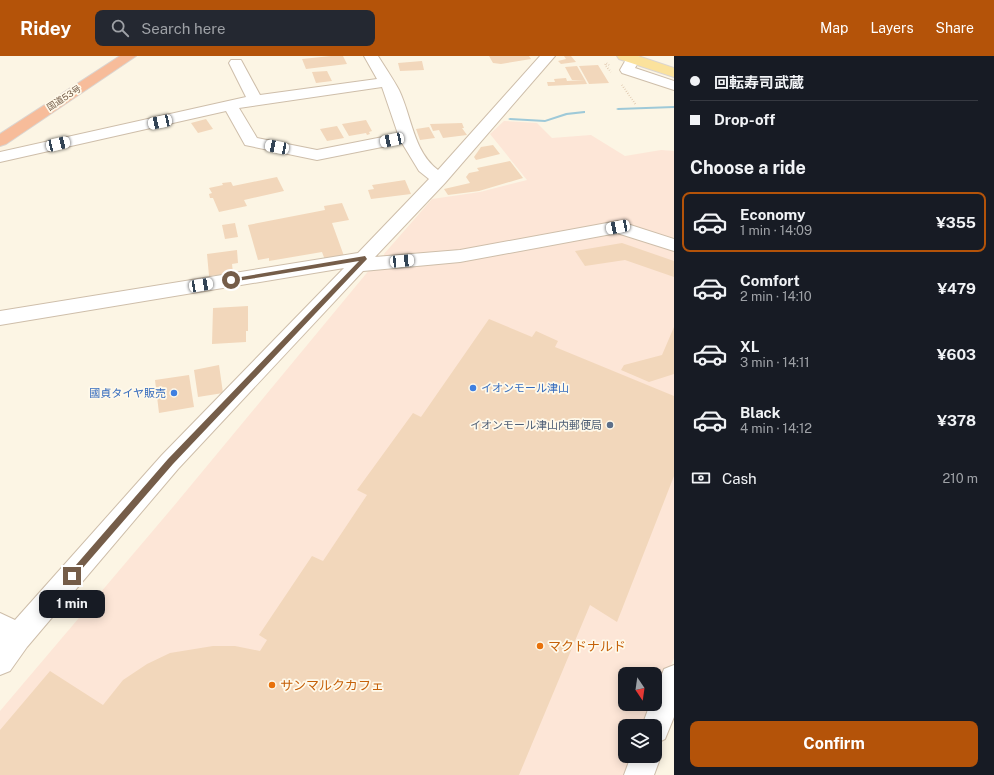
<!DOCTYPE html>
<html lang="en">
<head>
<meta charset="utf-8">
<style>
  :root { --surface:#171b24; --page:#242831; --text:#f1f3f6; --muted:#9ea1a6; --line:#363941; --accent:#b45309 }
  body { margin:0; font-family:"Public Sans","Noto Sans JP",sans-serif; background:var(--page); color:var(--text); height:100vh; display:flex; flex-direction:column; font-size:15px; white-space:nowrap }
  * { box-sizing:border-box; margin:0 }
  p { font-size:13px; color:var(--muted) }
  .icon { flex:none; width:22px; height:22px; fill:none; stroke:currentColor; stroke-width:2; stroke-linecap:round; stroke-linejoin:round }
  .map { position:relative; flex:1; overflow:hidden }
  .sheet { display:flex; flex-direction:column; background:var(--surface); width:320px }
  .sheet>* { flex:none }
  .top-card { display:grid; align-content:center; height:88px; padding:0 16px; background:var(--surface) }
  .needle { width:26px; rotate:167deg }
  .tools { position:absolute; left:618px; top:611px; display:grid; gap:8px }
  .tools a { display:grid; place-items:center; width:44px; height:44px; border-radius:8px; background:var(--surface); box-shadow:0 2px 10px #0003; font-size:20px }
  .end { position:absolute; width:18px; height:18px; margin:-9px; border:5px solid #755d49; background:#fff; box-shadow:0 0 0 2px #fff }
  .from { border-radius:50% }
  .bubble { position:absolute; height:28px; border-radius:8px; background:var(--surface); box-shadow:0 2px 10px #0003; font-size:13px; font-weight:700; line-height:28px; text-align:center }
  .car { position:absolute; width:12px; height:24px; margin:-12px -6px; border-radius:5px; box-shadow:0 0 3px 1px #0007; background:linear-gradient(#fff 24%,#345 0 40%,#fff 0 76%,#345 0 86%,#fff 0) }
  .top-card b { display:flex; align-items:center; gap:14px; height:38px; font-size:15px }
  .top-card b+b { border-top:1px solid var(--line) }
  .top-card i { width:10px; height:10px; background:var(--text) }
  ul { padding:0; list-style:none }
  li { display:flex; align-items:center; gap:12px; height:60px; margin:0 8px 6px; padding:0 8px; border:2px solid transparent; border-radius:8px }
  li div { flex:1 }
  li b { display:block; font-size:15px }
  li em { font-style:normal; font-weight:700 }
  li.current { border-color:var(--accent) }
  li>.icon { width:36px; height:36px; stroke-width:1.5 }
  h2 { padding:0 16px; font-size:18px; line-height:48px }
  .pay { display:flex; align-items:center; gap:10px; height:44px; padding:0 16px; font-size:15px }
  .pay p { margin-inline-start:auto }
  .primary-button { display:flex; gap:8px; margin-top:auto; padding:8px 16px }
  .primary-button a { flex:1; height:46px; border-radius:8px; background:var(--accent); color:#fff; font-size:16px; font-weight:700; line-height:46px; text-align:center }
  header { display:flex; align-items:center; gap:24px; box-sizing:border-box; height:56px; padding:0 20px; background:var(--accent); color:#fff }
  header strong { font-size:19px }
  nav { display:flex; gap:22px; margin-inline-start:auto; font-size:14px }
  .search { width:280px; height:36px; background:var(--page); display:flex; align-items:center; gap:10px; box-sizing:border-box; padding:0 14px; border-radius:8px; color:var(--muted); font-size:15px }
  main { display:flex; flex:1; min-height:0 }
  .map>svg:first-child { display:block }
  .commercial { fill:#fde6d7 }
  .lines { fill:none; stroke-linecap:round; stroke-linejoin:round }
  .stream { fill:#9ec9d8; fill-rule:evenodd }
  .building { fill:#f2d7bb }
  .minor-casing { stroke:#cebeaa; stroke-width:2 }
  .major-casing { stroke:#dbd5d0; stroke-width:2 }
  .highway-casing { stroke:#dbd5d0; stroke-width:2 }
  .path { stroke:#d6ba9e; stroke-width:2; stroke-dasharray:0.5 2; stroke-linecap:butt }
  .minor { fill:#fff; fill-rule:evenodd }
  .major { fill:#fbe29c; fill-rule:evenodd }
  .highway { fill:#f7bc9a; fill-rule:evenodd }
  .route { fill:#755d49 }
  .shop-dot { fill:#3f7fe0; stroke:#fff9ea; stroke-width:1.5 }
  .service-dot { fill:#5c6f8a; stroke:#fff9ea; stroke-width:1.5 }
  .food-dot { fill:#e8710a; stroke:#fff9ea; stroke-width:1.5 }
  .labels { text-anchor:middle; stroke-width:3.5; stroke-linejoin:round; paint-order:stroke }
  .far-street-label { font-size:9px; fill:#755d49; stroke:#fff9ea }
  .shop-label { font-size:11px; fill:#366cbe; stroke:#fff9ea; text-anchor:start }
  .service-label { font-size:11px; fill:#4e5e75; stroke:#fff9ea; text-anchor:end }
  .near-food-label { font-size:13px; fill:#c56008; stroke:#fff9ea; text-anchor:start }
</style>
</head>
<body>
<header>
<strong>Ridey</strong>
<div class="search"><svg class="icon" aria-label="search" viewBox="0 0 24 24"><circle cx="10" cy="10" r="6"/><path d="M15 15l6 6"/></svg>Search here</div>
<nav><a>Map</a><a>Layers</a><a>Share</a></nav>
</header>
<main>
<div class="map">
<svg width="674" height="719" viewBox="0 0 674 719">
  <rect width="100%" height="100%" fill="#fcf5e4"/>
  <path class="commercial" d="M504,65L537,67L552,82L591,79L625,100L661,94L674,95V185L618,167L458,197L385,202L384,198L432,143L480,136L527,124L490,78Z
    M620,174L674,192V602L655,647V618H625V648H655L646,670H625V700H633L625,719H0V655L173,451L370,213Z"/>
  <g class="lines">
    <path class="stream" d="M674,50V52L618,54L616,53L618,52Z
      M584,55H585V57L567,59L545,66L510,64L508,63L510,62L545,64L566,57Z"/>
  </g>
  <path class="building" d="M331,0H343L347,8L306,13L302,3Z
    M489,0H529L531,3L501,8L493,7Z
    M564,0H571L576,6L561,8L558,5L566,3Z
    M422,5L424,14L400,15L398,7Z
    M598,9L609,27L589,28L579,10Z
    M577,10L585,24H572L565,11Z
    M327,15L332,25L316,27L312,16Z
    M566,22L567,25L585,24L587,28L548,30L547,26H555L554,23Z
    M206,63L213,73L198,77L191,67Z
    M366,64L372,75L369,76L370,78L367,79L366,77L349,80L342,68Z
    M462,67L464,72H462L467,79L443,82L439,74L433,75L430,68Z
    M337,70L344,82L327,85L320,73Z
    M429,71L435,82L420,84L416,73Z
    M493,89L500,98L476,104L474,101L481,91Z
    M510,105L523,122L479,135L448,139L444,133L470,127L466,121L469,117L479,115L477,112Z
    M277,121L284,135L244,144L247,150L219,156L213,142H210L209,138L212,137L209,132L223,129L222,127L231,126L233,130Z
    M405,124L411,138L371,143L368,134L374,133L372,129Z
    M342,147L349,164L332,167L344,200L325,204L322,196L269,205V202L258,204L248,169L325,154L324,150Z
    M235,167L238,181L225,183L222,169Z
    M622,187L674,205V221L625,204L585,210L575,195Z
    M237,194L238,207L232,208L233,217L209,220L207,198Z
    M248,250V275H246V286L212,288L213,252Z
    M489,263L532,281L536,275L558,285L555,291L674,340V420L617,566L590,549L519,719H0V674L50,615L103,649L123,624L147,608L170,597L213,590H235L260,595L267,584L259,579L312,500L323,505L367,439L357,434L413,357L421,361Z
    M674,271V318L649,326L621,314L624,309L662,299Z
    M219,309L223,337L198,341L194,314Z
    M189,319L194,351L159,357L155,324Z"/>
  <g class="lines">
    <defs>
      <path id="minor" d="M364,0H378C385,11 393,23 399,34C412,61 413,95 438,114L540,0H555L445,127L375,201L460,194L618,165L674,183V195L617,177L460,206L363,215L178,413L27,591L10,615L0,619V557L15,564L162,399L344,212L0,269V255L358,197L429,123L419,115L402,87L317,104L245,89L226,55L0,106V96L246,41L229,7L231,4H241L260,39L377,23ZM382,31L398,78L317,94L257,82L239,52Z
        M628,0H638L640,3L635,12L674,25V34L622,17L620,14Z
        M674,609V661L665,683L655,688V670H642L650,648H655V636L664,613Z
        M655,689L661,700L654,719H624L631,700H655Z"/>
      <path id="major" d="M617,0H638L674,12V21L619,3Z"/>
      <path id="highway" d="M120,0H136L6,88L0,90V78Z"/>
    </defs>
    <use href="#minor" class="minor-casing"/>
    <use href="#major" class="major-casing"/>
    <use href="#highway" class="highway-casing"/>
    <path class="path" d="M609,9L606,7L605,9L611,16
      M622,29L636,49"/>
    <use href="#minor" class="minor"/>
    <use href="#major" class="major"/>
    <use href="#highway" class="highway"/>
  </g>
  <path class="route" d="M365,200L367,203L173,408L74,522H69V517L168,403L359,205L231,226L228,224L229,223Z"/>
  <g class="shop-dot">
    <circle cx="473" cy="332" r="4"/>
    <circle cx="174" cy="337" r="4"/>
  </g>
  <circle class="service-dot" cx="610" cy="369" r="4"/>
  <g class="food-dot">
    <circle cx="540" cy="590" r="4"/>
    <circle cx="272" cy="629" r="4"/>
  </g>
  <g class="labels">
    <g class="far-street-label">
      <text transform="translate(64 42) rotate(-33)" y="3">国道53号</text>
    </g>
    <g class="shop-label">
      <text x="481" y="336">イオンモール津山</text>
      <text x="166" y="341" text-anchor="end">國貞タイヤ販売</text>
    </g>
    <g class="service-label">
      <text x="602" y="373">イオンモール津山内郵便局</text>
    </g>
    <g class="near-food-label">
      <text x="548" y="595">マクドナルド</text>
      <text x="280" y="634">サンマルクカフェ</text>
    </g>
  </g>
</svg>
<div class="tools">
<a><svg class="needle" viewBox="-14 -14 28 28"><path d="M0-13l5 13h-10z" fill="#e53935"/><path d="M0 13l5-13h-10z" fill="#9ea1a6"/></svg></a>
<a><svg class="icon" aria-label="layers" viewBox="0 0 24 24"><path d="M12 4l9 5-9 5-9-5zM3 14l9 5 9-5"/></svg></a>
</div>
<i class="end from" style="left:231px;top:224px"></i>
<i class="end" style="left:72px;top:520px"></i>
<div class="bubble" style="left:39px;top:534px;width:66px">1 min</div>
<i class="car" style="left:160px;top:66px;rotate:258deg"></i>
<i class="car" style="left:392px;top:84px;rotate:258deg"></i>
<i class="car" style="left:58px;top:88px;rotate:77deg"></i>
<i class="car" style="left:277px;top:91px;rotate:281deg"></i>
<i class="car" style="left:618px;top:171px;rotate:259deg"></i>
<i class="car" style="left:402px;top:205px;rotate:85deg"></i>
<i class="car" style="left:201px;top:229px;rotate:81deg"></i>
</div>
<section class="sheet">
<div class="top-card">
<b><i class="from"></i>回転寿司武蔵</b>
<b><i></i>Drop-off</b>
</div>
<h2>Choose a ride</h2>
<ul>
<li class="current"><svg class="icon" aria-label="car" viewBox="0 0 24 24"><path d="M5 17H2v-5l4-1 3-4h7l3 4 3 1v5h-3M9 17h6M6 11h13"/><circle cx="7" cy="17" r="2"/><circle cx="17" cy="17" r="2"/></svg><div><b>Economy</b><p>1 min · 14:09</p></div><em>¥355</em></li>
<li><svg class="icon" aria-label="car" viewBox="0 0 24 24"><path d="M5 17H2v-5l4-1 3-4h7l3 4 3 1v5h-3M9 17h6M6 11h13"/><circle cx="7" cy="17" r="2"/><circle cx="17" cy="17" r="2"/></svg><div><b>Comfort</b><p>2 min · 14:10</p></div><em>¥479</em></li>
<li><svg class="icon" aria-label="car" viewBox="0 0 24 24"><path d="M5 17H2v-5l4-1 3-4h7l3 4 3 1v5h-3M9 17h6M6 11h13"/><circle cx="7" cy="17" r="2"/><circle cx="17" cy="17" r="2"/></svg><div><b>XL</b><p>3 min · 14:11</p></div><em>¥603</em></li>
<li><svg class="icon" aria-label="car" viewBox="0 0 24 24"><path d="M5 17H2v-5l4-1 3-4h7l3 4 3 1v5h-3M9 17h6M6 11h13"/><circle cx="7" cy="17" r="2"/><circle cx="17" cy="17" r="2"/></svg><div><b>Black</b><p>4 min · 14:12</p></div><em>¥378</em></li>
</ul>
<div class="pay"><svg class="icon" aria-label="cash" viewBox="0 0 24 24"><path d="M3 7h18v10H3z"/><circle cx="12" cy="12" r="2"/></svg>Cash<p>210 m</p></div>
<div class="primary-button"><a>Confirm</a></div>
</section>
</main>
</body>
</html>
